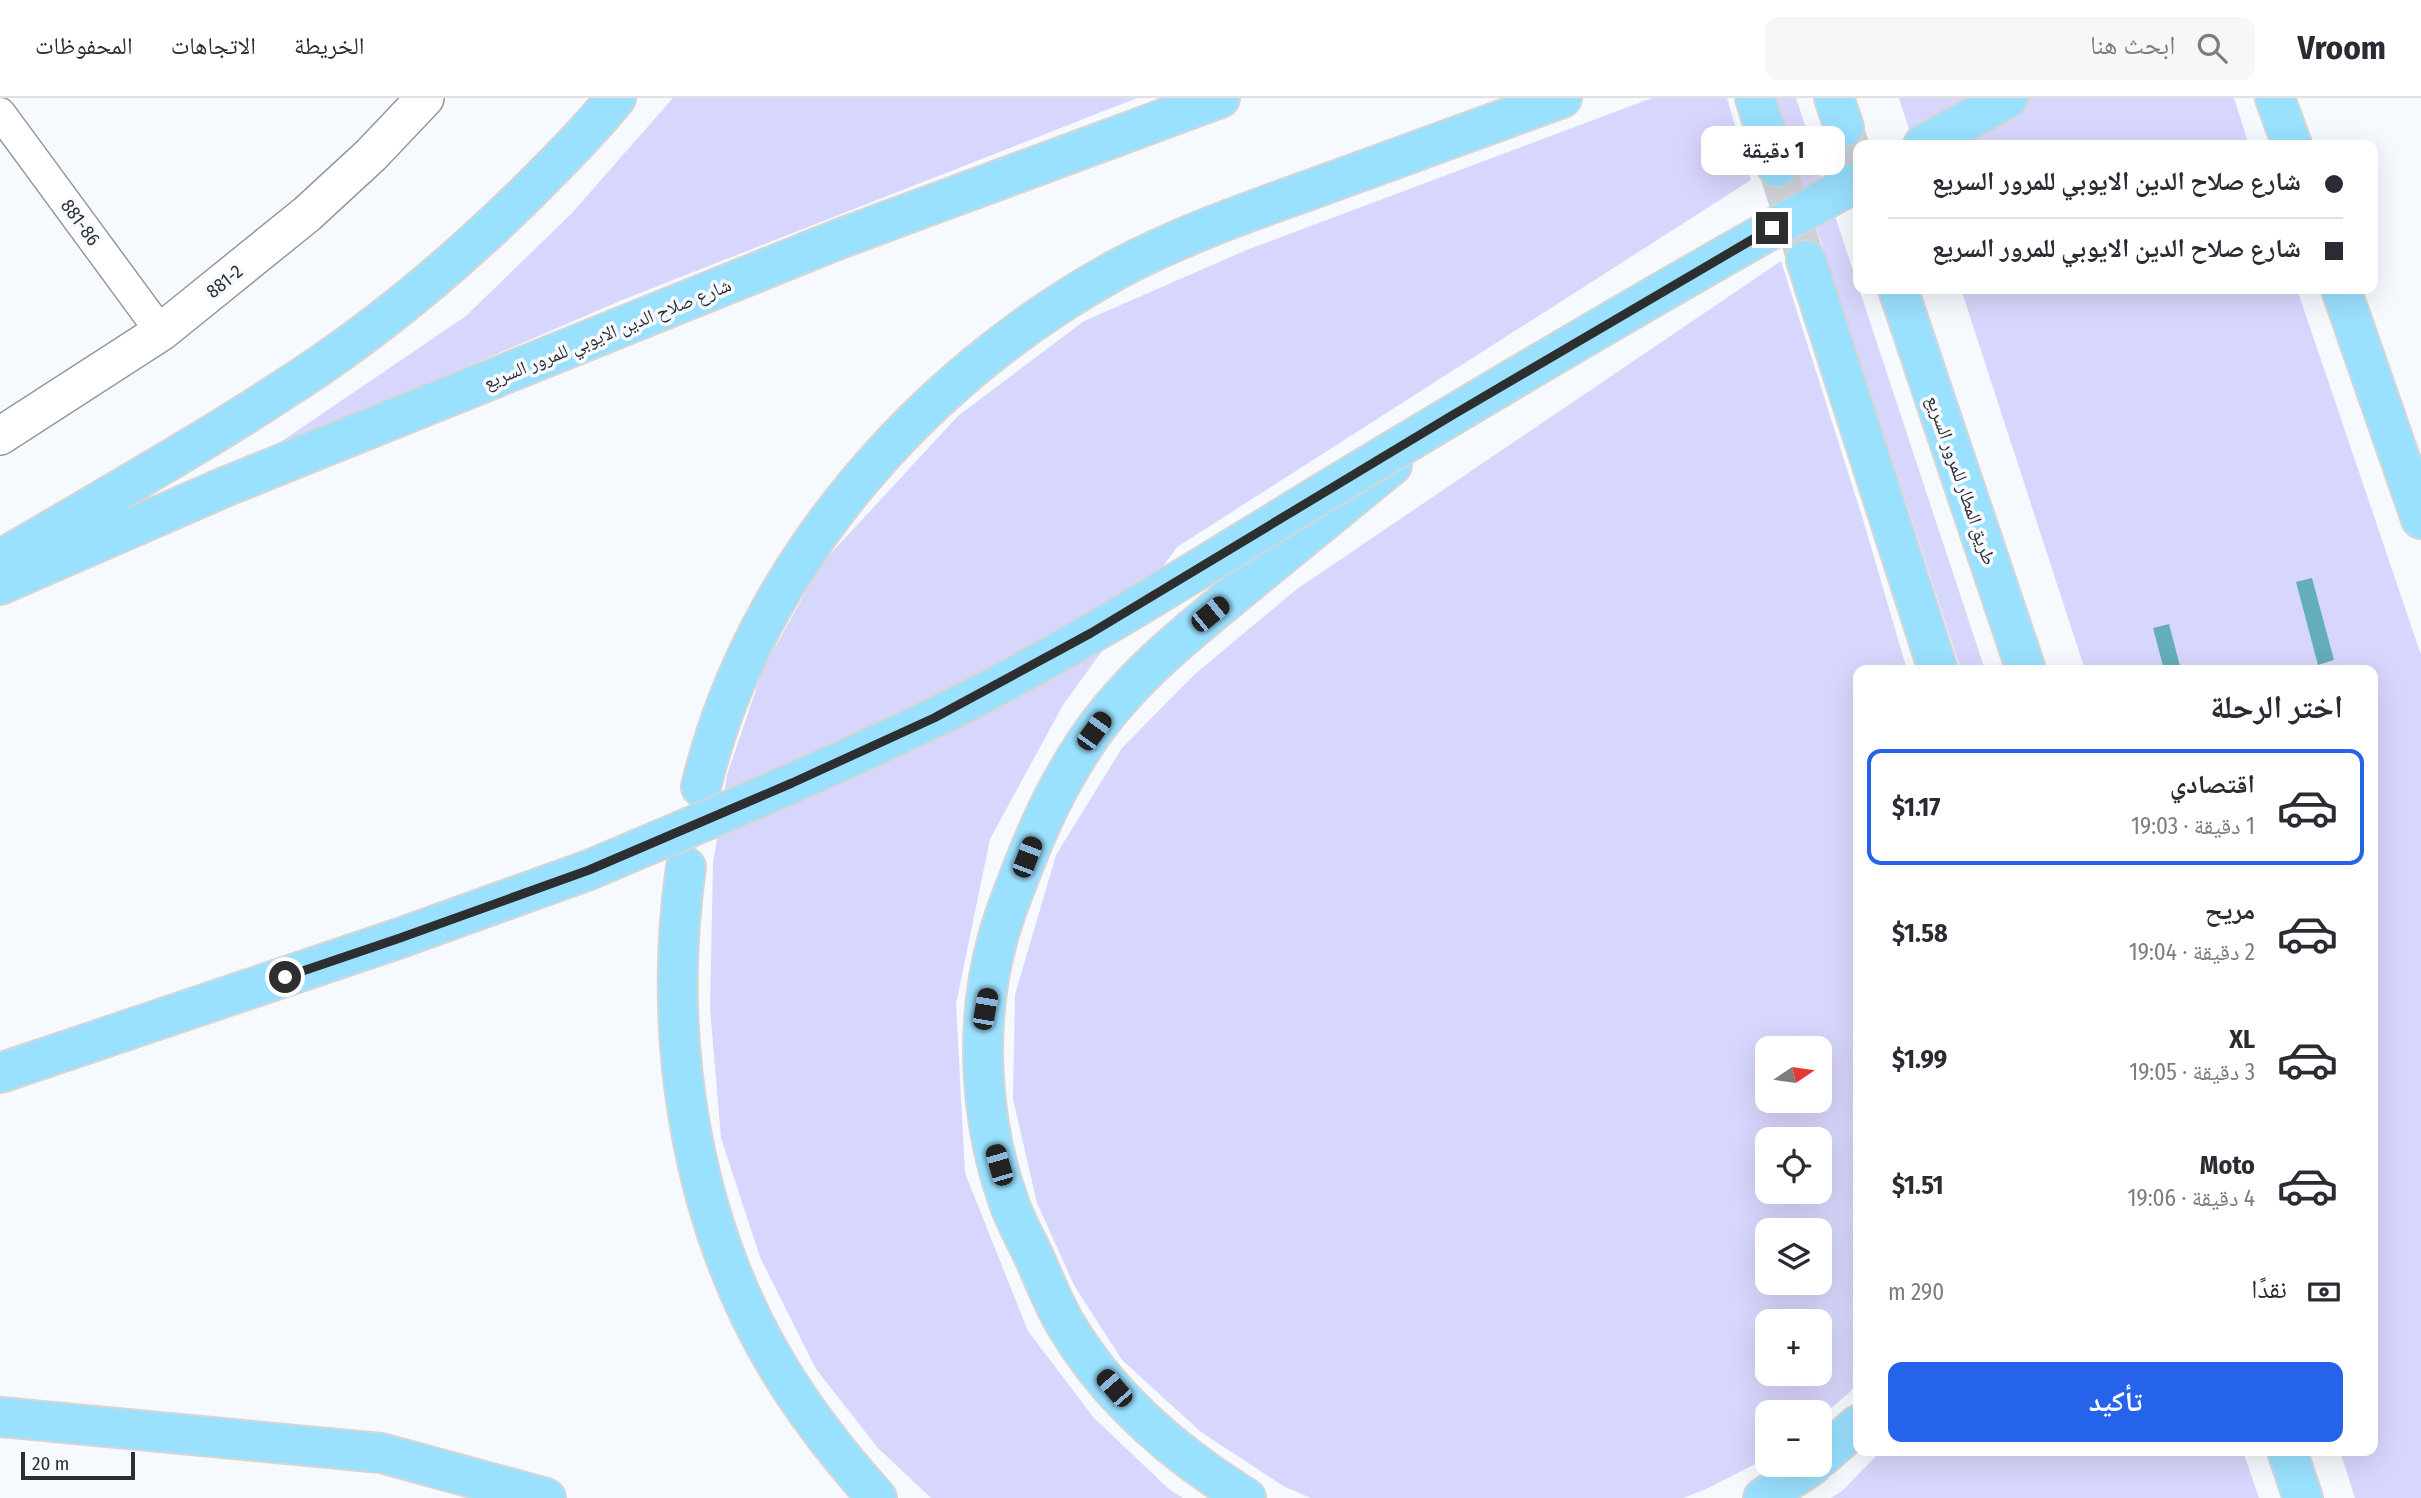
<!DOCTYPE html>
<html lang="ar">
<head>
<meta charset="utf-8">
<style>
  :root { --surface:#fff; --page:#f7f7f7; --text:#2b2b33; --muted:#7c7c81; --line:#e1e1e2; --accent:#2563eb }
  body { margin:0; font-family:"Fira Sans Condensed","Noto Naskh Arabic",sans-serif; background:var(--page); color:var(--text); direction:rtl; height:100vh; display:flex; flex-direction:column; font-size:26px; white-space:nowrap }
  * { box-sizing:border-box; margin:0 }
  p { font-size:23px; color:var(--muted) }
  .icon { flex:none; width:38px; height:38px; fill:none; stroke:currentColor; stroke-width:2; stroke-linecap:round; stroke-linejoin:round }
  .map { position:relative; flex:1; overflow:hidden; direction:ltr }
  .side { position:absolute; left:1853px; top:567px; width:525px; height:791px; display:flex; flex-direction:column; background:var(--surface); border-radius:14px; box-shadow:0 7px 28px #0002; direction:rtl }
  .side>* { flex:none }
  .hud { position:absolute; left:1853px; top:42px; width:525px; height:154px; border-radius:14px; box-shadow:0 7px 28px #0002; direction:rtl; display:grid; align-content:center; height:154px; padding:0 35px; background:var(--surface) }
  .needle { width:46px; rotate:77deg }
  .fabs { position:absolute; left:1755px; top:938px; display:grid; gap:14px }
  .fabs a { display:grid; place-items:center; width:77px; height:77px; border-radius:14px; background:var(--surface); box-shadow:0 7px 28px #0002; font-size:35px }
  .scale { position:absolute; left:21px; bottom:18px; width:114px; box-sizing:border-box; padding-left:7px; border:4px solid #2c2e30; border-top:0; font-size:19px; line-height:24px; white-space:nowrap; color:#2c2e30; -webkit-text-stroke:5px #f6faff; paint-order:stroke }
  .end { position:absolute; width:32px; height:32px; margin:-16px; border:9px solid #2c2e30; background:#fff; box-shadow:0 0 0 4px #fff }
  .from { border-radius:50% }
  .bubble { position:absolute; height:49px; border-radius:14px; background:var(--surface); box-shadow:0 7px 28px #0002; font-size:23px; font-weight:700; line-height:49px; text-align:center; direction:rtl }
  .car { position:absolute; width:21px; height:42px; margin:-21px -10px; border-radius:9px; box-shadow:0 0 5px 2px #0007; background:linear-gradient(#222 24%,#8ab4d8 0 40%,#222 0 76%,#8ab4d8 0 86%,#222 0) }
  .hud b { display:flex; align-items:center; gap:24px; height:66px; font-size:26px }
  .hud b+b { border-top:2px solid var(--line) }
  .hud i { width:18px; height:18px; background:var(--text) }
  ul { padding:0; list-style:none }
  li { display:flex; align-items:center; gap:21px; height:116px; margin:0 14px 10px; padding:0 21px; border:4px solid transparent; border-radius:14px }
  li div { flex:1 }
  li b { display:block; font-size:26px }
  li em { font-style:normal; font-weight:700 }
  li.selected { border-color:var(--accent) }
  li>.icon { width:63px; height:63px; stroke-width:1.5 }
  h2 { padding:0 35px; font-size:32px; line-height:84px }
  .pay { display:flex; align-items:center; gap:18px; height:77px; padding:0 35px; font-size:26px }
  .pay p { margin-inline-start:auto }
  .cta { display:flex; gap:14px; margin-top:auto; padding:14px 35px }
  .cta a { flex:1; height:80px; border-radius:14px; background:var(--accent); color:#fff; font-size:28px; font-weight:700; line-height:80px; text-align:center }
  header { display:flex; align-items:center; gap:42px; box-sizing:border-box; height:98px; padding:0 35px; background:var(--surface); border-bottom:2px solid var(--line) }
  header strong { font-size:33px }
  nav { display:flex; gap:38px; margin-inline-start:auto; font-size:24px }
  .search { width:490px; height:63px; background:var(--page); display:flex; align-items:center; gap:18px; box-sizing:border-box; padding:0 24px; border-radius:14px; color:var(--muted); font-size:26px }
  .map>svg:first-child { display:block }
  .green { fill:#d7d6fc; fill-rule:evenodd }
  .water { fill:#63aeb9 }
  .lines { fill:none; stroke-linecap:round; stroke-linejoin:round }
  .motorway-tunnel { stroke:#ced1d6; stroke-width:38; stroke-dasharray:38 19; stroke-linecap:butt }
  .minor-casing { stroke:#94999e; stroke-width:33 }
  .tertiary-casing { stroke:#94999e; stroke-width:40 }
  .motorway-casing { stroke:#d5d5d6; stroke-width:42 }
  .minor { stroke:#fff; stroke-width:30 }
  .tertiary { stroke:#fff; stroke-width:37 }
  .motorway { stroke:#9ae1ff; stroke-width:38 }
  .motorway-bridge-casing { stroke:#d5d5d6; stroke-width:42; stroke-linecap:butt }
  .motorway-bridge { stroke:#9ae1ff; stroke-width:38 }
  .route { stroke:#2c2e30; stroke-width:9 }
  .labels { text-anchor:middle; stroke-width:7; stroke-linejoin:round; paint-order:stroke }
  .street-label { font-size:19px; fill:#2c2e30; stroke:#f6faff }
</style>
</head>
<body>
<header>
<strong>Vroom</strong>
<div class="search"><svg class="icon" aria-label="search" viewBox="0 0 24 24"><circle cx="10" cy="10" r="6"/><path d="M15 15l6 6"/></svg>ابحث هنا</div>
<nav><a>الخريطة</a><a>الاتجاهات</a><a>المحفوظات</a></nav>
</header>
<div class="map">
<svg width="2421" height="1400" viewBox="0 0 2421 1400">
  <rect width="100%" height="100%" fill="#f6faff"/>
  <path class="green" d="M673,0H1137L622,202L260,358L466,218L572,115Z
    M1652,0H1727L1751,82L1177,449L1063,607L990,741L956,906L965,1075L1028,1233L1094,1320L1170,1392L1183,1400H931L878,1350L816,1271L760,1159L721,1040L710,910L713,766L727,677L763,571L821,466L958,318L1084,223L1249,151Z
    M1774,0H1796L1985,572H1961Z
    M1899,0H2234L2249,47H1914Z
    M1781,163L1864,425L1907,572H1858V1283L1849,1295L1820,1319V1314H1768L1767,1360L1706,1391L1683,1400H1311L1285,1389L1201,1334L1122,1262L1074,1187L1037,1105L1013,1001L1015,897L1056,757L1122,650L1195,576L1297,491ZM1820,950V1003H1768V950ZM1820,1041V1094H1768V1041ZM1820,1132V1185H1768V1132ZM1820,1223V1276H1768V1223Z
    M1961,191H2297L2421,557V1400H2355L2340,1353H2373V572H2085Z
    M1881,1353H2243L2259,1400H1831L1842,1393Z"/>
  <path class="water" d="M2312,480L2334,562L2318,567L2296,484Z
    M2169,526L2181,572H2164L2153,530Z"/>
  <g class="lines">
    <path class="motorway-tunnel" d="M1844,29L1858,72
      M1777,69L1806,162"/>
    <defs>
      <path id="minor" d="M0,15L161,234"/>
      <path id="tertiary" d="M0,338L161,234L307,116L371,57L425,0"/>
      <path id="motorway" d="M1755,0L1777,69
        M1834,0L1844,29
        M2275,0L2292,47
        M1923,47L2008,0
        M1806,162L1938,572
        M1898,191L2026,572
        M2341,191L2421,421
        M0,462C96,405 193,351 286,290C374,234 455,166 529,93C559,63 589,33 616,0
        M0,487L227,388L839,141L1220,0
        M701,689C753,470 921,279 1116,172C1179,138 1248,114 1315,90C1397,60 1479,30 1562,0
        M686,769C662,938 690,1122 778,1269C807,1317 840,1359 877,1400
        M0,975L400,840L589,772
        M0,1319L381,1355L546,1400
        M2287,1353L2303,1400
        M1820,1360L1858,1327
        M1246,1400C1175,1356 1109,1300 1066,1227C1054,1207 1045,1184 1036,1163C1028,1146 1018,1128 1011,1110C980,1027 974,929 997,843C1004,816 1015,790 1025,764C1046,710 1073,657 1110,612C1147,567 1192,531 1237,494C1289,452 1340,409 1392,367
        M1763,1400L1812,1367"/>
    </defs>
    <use href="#minor" class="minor-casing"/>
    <use href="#tertiary" class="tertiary-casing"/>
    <use href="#motorway" class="motorway-casing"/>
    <use href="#minor" class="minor"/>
    <use href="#tertiary" class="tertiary"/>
    <use href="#motorway" class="motorway"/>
    <defs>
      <path id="motorway-bridge" d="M589,772C725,714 862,658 993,590C1109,529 1219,458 1331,390C1505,285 1680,181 1858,83"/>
    </defs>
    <use href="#motorway-bridge" class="motorway-bridge-casing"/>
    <use href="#motorway-bridge" class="motorway-bridge"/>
  </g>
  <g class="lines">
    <path class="route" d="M285,879L400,840L589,772L792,685L934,620L1091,535L1451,318L1772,130"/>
  </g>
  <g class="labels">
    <g class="street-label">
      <text transform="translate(81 124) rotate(54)" y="7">881-86</text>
      <text transform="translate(224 183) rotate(-39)" y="7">881-2</text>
      <text transform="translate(607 235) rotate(-22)" y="7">شارع صلاح الدين الايوبي للمرور السريع</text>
      <text transform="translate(1962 382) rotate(71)" y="7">طريق المطار للمرور السريع</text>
    </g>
  </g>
</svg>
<div class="fabs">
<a><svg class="needle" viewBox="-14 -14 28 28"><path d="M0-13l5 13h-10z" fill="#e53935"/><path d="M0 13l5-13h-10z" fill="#7c7c81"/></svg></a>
<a><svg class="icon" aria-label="locate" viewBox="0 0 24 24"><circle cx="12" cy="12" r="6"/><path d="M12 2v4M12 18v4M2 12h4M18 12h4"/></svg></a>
<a><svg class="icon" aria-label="layers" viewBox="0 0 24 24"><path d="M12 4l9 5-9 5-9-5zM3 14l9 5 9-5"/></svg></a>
<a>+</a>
<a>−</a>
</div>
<div class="scale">20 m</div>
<i class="end from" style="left:285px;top:879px"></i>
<i class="end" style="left:1772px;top:130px"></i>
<div class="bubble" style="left:1701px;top:28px;width:144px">1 دقيقة</div>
<i class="car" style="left:1210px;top:516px;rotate:51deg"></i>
<i class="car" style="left:1094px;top:633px;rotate:36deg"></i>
<i class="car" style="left:1027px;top:759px;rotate:21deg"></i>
<i class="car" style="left:985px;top:911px;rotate:10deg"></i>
<i class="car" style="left:999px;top:1067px;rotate:344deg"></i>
<i class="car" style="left:1114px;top:1290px;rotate:319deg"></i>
<div class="hud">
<b><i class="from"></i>شارع صلاح الدين الايوبي للمرور السريع</b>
<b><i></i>شارع صلاح الدين الايوبي للمرور السريع</b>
</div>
<section class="side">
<h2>اختر الرحلة</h2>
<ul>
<li class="selected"><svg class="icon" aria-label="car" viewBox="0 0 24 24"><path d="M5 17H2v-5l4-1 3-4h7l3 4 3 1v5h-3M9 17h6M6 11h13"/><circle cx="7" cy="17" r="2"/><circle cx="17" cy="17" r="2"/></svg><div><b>اقتصادي</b><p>1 دقيقة · 19:03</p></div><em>$1.17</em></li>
<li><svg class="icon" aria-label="car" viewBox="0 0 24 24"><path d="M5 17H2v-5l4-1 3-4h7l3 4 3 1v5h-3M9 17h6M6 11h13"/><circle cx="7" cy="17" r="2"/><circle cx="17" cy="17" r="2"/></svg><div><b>مريح</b><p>2 دقيقة · 19:04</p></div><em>$1.58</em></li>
<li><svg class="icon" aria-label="car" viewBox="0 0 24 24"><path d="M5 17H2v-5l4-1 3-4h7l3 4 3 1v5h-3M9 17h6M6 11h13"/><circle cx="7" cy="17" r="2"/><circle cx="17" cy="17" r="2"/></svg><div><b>XL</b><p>3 دقيقة · 19:05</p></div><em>$1.99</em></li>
<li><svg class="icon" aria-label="car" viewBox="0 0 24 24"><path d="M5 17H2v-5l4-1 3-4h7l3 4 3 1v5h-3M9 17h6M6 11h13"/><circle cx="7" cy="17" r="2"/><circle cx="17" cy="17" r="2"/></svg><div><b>Moto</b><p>4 دقيقة · 19:06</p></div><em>$1.51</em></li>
</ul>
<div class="pay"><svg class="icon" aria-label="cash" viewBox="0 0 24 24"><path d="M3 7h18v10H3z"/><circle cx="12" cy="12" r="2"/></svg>نقدًا<p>290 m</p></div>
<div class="cta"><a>تأكيد</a></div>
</section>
</div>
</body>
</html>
